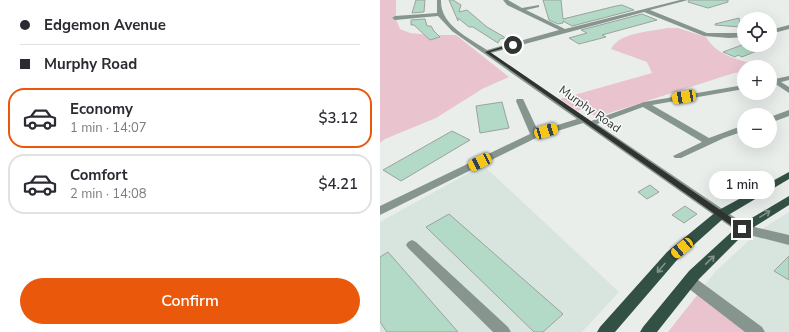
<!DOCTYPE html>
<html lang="en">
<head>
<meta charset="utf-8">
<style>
  :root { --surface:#fff; --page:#f2f2f3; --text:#2b2b33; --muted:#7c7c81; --line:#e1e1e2; --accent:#ea580c }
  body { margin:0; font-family:"Nunito Sans",sans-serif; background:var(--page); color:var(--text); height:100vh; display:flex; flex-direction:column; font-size:15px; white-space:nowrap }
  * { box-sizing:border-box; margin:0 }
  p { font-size:13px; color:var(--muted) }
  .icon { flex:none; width:22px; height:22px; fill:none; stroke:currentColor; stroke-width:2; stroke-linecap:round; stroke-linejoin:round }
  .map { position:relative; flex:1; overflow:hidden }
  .side { display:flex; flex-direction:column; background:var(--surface); width:380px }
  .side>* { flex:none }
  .top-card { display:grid; align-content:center; height:88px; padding:0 20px; background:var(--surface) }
  .controls { position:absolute; left:357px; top:12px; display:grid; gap:8px }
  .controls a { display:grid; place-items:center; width:40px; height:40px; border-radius:50%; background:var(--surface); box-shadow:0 4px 16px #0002; font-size:20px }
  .end { position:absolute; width:18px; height:18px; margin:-9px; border:5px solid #313332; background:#fff; box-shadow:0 0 0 2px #fff }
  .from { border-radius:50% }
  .bubble { position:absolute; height:28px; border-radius:14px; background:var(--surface); box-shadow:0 4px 16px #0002; font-size:13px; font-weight:600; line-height:28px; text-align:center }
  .car { position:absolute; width:12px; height:24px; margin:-12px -6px; border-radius:5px; box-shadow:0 0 3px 1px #0007; background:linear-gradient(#f5c518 24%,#345 0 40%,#f5c518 0 76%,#345 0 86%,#f5c518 0) }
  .top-card b { display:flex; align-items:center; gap:14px; height:38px; font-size:15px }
  .top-card b+b { border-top:1px solid var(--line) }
  .top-card i { width:10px; height:10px; background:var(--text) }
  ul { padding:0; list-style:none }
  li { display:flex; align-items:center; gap:12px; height:60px; margin:0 8px 6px; padding:0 12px; border:2px solid var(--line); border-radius:16px }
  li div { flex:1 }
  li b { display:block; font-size:15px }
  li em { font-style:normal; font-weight:600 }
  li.current { border-color:var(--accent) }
  li>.icon { width:36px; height:36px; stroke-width:1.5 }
  .primary-button { display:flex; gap:8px; margin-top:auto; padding:8px 20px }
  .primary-button a { flex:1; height:46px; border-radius:24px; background:var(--accent); color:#fff; font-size:16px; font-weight:600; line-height:46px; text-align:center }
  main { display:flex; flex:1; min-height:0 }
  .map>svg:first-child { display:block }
  .built { fill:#d8e5de }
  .green { fill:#e9c4cf }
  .building { fill:#b2dac7; stroke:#9ca19f }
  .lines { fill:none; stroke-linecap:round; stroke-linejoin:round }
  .minor { fill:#86968e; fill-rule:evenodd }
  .major { fill:#325043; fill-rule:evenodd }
  .oneway { stroke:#80948c }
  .route { fill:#313332 }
  .labels { text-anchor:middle; stroke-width:3; stroke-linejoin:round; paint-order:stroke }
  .street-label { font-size:12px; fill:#313332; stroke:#f6fbf9 }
</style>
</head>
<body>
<main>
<section class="side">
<div class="top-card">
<b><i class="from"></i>Edgemon Avenue</b>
<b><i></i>Murphy Road</b>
</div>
<ul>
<li class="current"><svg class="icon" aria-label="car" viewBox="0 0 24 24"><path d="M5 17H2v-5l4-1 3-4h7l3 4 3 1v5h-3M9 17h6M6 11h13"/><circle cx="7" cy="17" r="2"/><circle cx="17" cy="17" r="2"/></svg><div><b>Economy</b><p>1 min · 14:07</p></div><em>$3.12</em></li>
<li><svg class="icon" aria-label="car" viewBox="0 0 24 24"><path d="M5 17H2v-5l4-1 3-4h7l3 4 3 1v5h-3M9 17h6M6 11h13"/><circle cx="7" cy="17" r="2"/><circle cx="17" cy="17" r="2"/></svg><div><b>Comfort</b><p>2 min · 14:08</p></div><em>$4.21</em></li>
</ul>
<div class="primary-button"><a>Confirm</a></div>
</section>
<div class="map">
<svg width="409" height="332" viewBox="0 0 409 332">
  <rect width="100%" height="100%" fill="#e9eeeb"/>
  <path class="built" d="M103,165L239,292L202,332H0V222Z
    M409,212V332H372L318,294L335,272L380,230Z"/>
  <path class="green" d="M0,0H16V17L12,18V19H16L20,29L30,33L49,35H76L129,77L102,89L56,118L5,139L0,143Z
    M287,28H298L326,37C338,58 365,61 386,67H364V72L354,73L217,117L202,109L198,111L180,99L272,73L267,62L231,49C240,32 269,32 287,28Z
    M318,294L372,332H288Z"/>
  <path class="building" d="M36,0H45L44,12L32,13Z
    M69,0H73L81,5L79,12L87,10L107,27L126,38L120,39L118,43L93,27H89L78,18V21Z
    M163,0H181L183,19L236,6L242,5L254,10L192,26L183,21V23L178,24L169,20Z
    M309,0H348V2L328,8L308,2Z
    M262,14L277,20L222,35L226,37L199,44L189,38L207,33L201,30Z
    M359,18L360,27L335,25V24Z
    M45,19L47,26H51L54,31L60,37L50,40L34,25H31V20Z
    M362,45H391L362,57L358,55L355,57L343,52Z
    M122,102L129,128L100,133L96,106Z
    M72,131L90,140L21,181L3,170Z
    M270,185L279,192L267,199L258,192Z
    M305,206L317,214L304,223L292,215Z
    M69,214L183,314L163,332H154L46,227Z
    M8,252L78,332H7L0,322V257Z
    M409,256V280L394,271Z"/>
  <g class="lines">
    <path class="minor" d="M57,0H61C60,25 89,38 107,50L179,30L127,5L123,0H128L142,8L159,5V7L146,10L185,29L300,0H308L270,10L327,33H364V37L349,38L324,36L264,12L111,53L211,121L264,102L364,85V89L272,105L329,138L364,125V131L344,138L301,158H295L293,156L322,142L263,107L217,124L366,225L409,235V245L358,232L203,123L158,137L0,215V206L150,134L136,101L137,99H143L144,101L158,131L197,119L72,31L58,16L15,20L12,18L15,16L57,13Z
      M409,25V29L390,34V30Z
      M409,76V80L401,82L409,87V93L394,83L390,84V80Z
      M409,110V116L390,123V117Z
      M32,240L36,242L128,327L131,332H113L28,248L26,245L28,242Z
      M309,275L314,277L382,327L385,332H365L304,285L302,281L304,277Z"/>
    <path class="major" d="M409,172V179L345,217L297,260L235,332H217L220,327L287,252L337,211Z
      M409,196V205L366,232L319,279L277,332H260L263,327L309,271L358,226Z"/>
  </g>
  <defs><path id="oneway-shaft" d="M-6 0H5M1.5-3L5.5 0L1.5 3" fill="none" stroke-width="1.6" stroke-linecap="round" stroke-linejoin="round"/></defs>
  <g class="oneway">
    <use href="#oneway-shaft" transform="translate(385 214) rotate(-32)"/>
    <use href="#oneway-shaft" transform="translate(330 260) rotate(-44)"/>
    <use href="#oneway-shaft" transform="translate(281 268) rotate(131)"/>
  </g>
  <path class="route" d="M131,44L135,45L110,52L365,227V231H359L105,52Z"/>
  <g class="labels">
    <g class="street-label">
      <text transform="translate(210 109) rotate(35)" y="4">Murphy Road</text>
    </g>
  </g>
</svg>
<div class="controls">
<a><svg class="icon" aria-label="locate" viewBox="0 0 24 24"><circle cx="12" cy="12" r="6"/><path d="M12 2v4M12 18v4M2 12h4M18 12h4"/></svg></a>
<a>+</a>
<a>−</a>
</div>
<i class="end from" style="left:133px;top:45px"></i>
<i class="end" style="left:362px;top:229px"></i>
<div class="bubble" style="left:329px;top:171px;width:66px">1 min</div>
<i class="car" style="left:304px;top:97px;rotate:260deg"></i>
<i class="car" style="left:166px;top:131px;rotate:73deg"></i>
<i class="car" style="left:100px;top:162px;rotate:244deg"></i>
<i class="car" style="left:302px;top:248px;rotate:230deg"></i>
</div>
</main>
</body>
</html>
